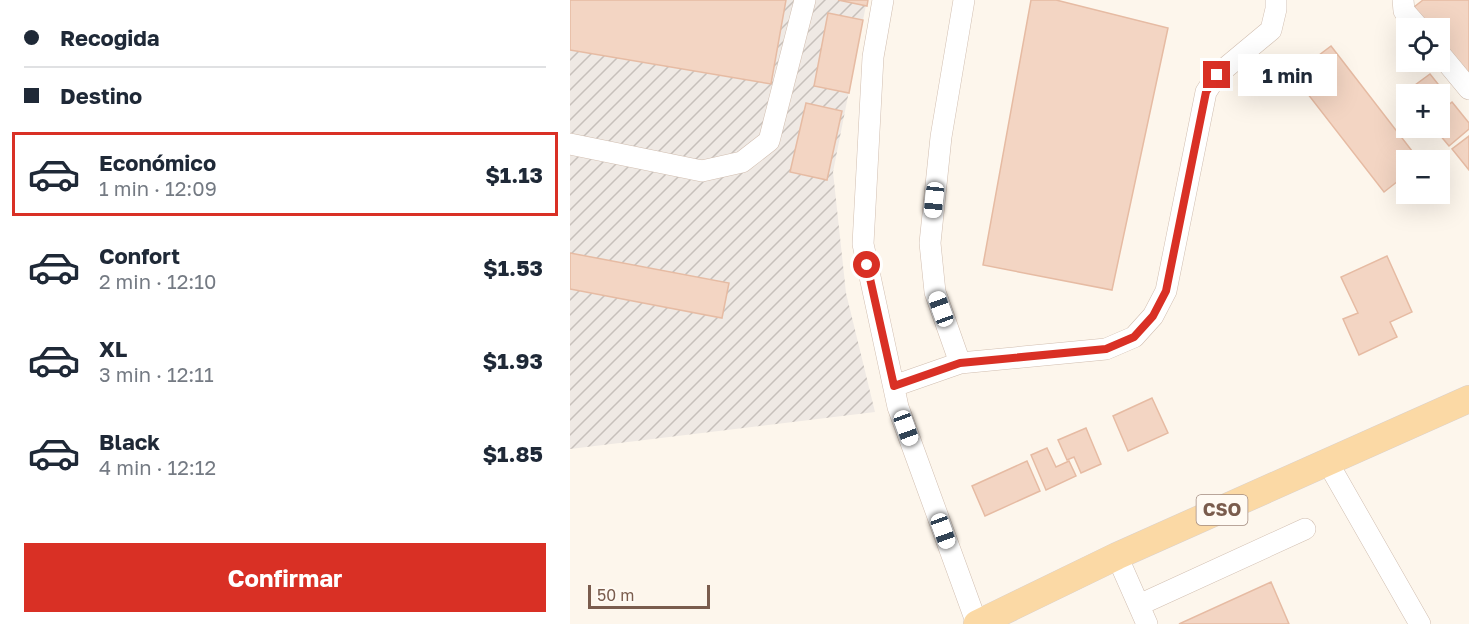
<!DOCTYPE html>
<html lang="es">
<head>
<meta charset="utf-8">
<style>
  :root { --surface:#fff; --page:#f6f6f7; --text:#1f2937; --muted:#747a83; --line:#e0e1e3; --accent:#d93025 }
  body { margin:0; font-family:"Golos Text",sans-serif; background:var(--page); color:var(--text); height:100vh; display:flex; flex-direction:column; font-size:22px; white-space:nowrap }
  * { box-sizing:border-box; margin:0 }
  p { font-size:20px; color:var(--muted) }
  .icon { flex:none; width:33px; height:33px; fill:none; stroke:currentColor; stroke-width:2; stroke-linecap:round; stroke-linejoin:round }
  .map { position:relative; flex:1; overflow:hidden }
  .sheet { display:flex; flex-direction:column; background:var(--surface); width:570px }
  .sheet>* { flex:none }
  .guide { display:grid; align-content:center; height:132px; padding:0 24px; background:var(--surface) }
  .buttons { position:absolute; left:826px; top:18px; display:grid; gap:12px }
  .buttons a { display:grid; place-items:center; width:54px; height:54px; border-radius:0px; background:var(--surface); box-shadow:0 6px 24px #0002; font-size:30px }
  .scale { position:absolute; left:18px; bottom:15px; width:122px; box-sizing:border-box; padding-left:6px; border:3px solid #7a5c4d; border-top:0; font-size:16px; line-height:21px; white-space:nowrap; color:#7a5c4d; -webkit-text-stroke:4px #fffaf3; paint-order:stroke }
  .end { position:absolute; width:27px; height:27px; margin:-14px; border:8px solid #d93025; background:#fff; box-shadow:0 0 0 3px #fff }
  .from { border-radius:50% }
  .bubble { position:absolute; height:42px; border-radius:0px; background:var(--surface); box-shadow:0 6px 24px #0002; font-size:20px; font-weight:700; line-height:42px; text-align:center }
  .car { position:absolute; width:18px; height:36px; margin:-18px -9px; border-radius:8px; box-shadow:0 0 4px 2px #0007; background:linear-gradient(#fff 24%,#345 0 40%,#fff 0 76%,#345 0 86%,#fff 0) }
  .guide b { display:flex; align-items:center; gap:21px; height:57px; font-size:22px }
  .guide b+b { border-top:2px solid var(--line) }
  .guide i { width:15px; height:15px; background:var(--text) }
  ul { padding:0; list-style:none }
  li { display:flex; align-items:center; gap:18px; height:84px; margin:0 12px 9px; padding:0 12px; border:3px solid transparent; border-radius:0px }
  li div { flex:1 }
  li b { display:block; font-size:22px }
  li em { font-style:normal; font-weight:700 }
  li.current { border-color:var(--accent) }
  li>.icon { width:54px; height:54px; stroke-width:1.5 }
  .cta { display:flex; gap:12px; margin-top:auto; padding:12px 24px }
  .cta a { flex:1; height:69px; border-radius:0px; background:var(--accent); color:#fff; font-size:24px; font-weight:700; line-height:69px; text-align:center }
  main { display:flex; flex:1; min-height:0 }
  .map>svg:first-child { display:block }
  .industrial { fill:url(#industrial-furrows) }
  .building { fill:#f3d5c3; stroke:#e6bba3; stroke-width:1.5 }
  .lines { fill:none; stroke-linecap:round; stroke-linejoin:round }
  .minor-casing { stroke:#d1beb0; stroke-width:22 }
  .major-casing { stroke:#dad1cd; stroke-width:28 }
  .minor { stroke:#fff; stroke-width:21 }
  .major { stroke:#fbd9a5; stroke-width:27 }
  .route { stroke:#d93025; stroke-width:8 }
  .labels { text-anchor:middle; stroke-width:6; stroke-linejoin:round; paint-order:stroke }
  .shield { fill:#fffaf3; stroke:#a28b7f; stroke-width:1.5 }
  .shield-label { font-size:18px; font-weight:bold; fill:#7a5c4d }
</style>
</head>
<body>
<main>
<section class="sheet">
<div class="guide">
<b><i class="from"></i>Recogida</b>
<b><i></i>Destino</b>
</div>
<ul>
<li class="current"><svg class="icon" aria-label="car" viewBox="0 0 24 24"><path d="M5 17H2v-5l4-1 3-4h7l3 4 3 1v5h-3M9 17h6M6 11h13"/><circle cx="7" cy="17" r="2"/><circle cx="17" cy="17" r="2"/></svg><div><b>Económico</b><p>1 min · 12:09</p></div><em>$1.13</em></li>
<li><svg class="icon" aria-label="car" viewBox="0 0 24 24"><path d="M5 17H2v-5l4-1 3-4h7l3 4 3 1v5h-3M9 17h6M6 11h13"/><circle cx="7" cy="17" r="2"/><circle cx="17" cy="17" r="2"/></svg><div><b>Confort</b><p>2 min · 12:10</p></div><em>$1.53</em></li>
<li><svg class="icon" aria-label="car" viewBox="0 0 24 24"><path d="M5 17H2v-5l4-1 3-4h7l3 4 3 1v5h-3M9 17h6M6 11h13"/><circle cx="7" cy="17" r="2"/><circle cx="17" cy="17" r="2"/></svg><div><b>XL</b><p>3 min · 12:11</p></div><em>$1.93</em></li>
<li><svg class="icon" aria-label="car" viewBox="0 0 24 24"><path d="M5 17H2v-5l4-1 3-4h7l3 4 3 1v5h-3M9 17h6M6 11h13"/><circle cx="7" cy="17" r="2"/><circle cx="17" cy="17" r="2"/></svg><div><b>Black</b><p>4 min · 12:12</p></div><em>$1.85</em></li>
</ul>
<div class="cta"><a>Confirmar</a></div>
</section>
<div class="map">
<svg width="899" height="624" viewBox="0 0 899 624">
  <defs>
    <pattern id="industrial-furrows" width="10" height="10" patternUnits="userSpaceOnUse" patternTransform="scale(1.5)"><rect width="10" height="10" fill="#efe9e4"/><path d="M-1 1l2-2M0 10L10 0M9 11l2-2" fill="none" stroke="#c7c0bb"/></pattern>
  </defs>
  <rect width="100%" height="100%" fill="#fdf6ec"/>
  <path class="industrial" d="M0,0H297L263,172L276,293L305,412L0,449Z"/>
  <path class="building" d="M0,0H216L201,84L0,50Z
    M268,0H298L297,6Z
    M461,0H486L598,28L542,290L413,265Z
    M853,0H899V77L870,40V28H861L844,7Z
    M258,13L293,20L279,93L244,86Z
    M761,46L849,160H837V174L814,192L723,75Z
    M860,74L872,89L864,94H837V99L833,94Z
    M882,102L899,123V129L879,146L864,128H870V112Z
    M236,103L272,111L257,180L220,172Z
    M899,136V170L882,149Z
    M0,253L159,283L152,318L0,289Z
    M817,256L842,312L820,322L827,337L789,355L773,319L788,313L771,277Z
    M582,398L598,433L558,451L543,416Z
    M516,428L531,464L511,473L504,457L497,460L488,440Z
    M477,448L486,467L499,461L506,476L476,490L461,455Z
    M457,461L470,491L415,516L402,486Z
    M701,582L719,624H609Z"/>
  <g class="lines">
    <defs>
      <path id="minor" d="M313,0L303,57L293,244L328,407L407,624
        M833,0L834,11L849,28
        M870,54L899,89
        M0,144L132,171L172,162L199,141L235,0
        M390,363L365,292L360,243L371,137L394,0
        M324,386L390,363L536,349L564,337L583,316L596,291L636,92L647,75L701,30L706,9V0
        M758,463L850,624
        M547,556L577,624
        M569,605L735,529"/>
      <path id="major" d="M407,624L547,556L899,399"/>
    </defs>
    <use href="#minor" class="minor-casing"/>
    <use href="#major" class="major-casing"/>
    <use href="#minor" class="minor"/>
    <use href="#major" class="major"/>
  </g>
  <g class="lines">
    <path class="route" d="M297,265L324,386L390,363L536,349L564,337L583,316L596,291L636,92L647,75"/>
  </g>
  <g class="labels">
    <rect class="shield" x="626.5" y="495" width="51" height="30" rx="4.5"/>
    <g class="shield-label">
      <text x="652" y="516">CSO</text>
    </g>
  </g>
</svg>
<div class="buttons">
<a><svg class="icon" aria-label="locate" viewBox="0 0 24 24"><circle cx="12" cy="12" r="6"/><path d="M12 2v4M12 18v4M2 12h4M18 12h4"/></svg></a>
<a>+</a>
<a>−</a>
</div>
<div class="scale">50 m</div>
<i class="end from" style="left:297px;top:265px"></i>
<i class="end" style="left:647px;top:75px"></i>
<div class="bubble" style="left:668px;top:54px;width:99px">1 min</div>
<i class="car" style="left:364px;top:200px;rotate:186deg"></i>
<i class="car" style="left:371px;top:309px;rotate:340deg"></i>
<i class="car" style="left:336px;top:428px;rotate:160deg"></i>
<i class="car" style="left:373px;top:531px;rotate:160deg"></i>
</div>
</main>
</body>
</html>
